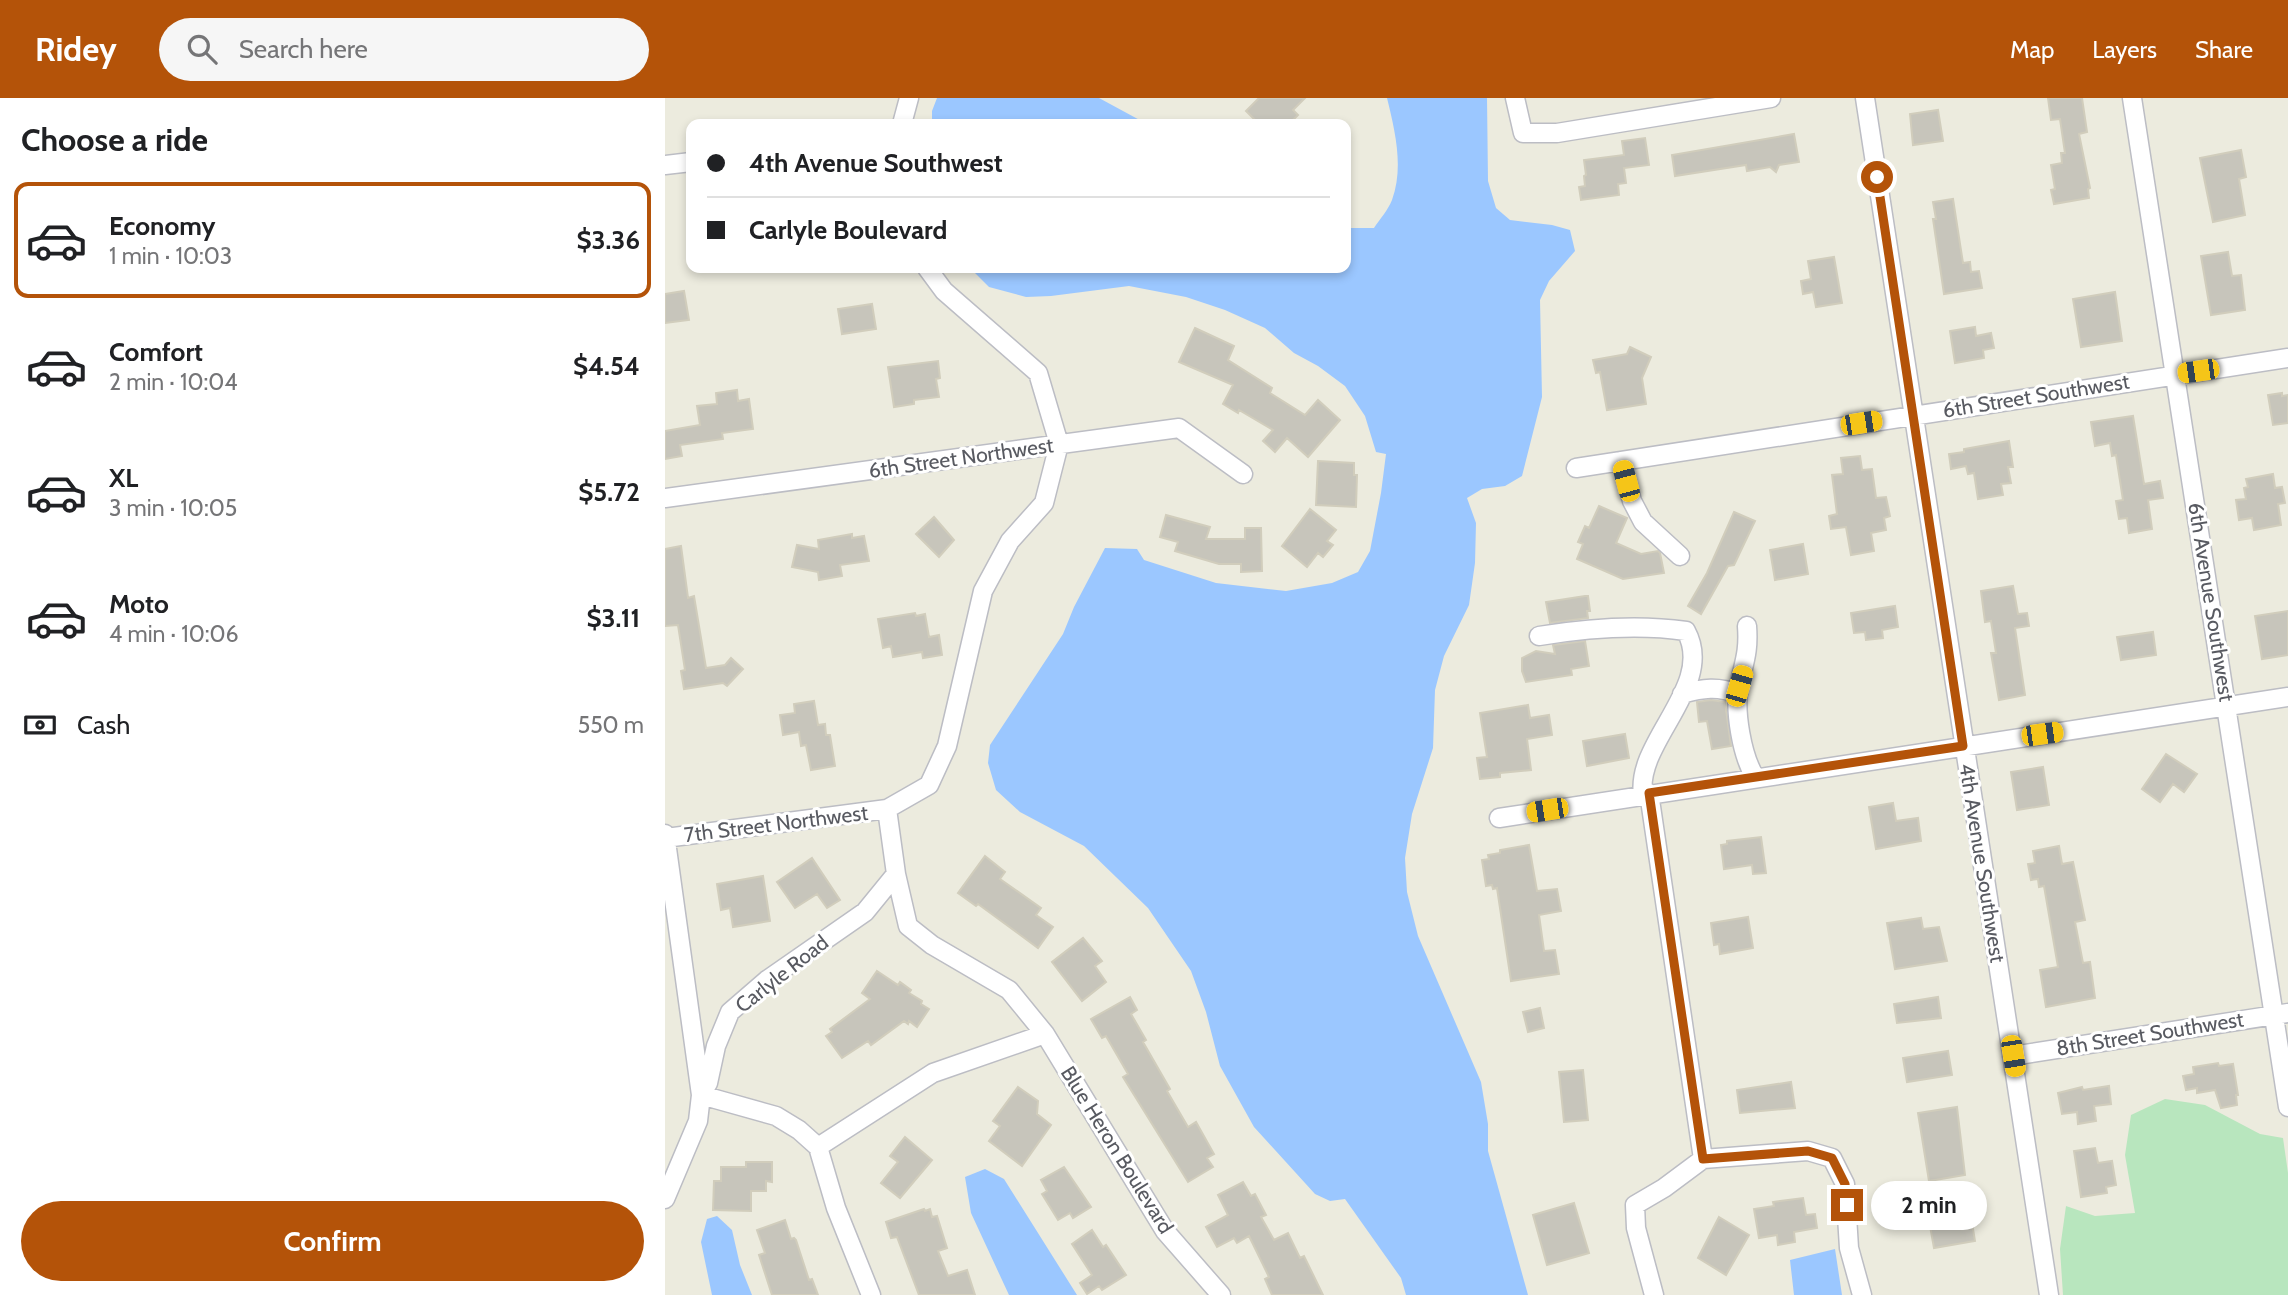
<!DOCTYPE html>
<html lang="en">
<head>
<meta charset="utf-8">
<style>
  :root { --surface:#fff; --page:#f6f6f6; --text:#202124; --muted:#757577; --line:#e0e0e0; --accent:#b45309 }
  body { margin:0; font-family:Cabin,sans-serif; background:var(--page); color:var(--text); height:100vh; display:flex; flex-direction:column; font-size:26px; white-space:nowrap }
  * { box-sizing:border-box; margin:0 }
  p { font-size:23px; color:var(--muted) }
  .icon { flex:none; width:38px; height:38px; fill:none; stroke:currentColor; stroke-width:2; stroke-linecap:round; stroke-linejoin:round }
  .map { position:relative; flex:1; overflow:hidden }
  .sheet { display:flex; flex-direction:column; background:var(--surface); width:665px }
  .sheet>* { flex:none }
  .guide { position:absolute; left:21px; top:21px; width:665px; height:154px; border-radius:14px; box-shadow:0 4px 10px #0003; display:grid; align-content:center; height:154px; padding:0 21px; background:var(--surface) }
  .end { position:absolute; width:32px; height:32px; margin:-16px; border:9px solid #b45309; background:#fff; box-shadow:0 0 0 4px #fff }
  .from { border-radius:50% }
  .bubble { position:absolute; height:49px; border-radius:24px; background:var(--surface); box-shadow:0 4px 10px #0003; font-size:23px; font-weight:700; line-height:49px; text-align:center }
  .car { position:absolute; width:21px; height:42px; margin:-21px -10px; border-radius:9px; box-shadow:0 0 5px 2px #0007; background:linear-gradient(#f5c518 24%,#345 0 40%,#f5c518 0 76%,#345 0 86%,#f5c518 0) }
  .guide b { display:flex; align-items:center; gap:24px; height:66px; font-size:26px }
  .guide b+b { border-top:2px solid var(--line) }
  .guide i { width:18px; height:18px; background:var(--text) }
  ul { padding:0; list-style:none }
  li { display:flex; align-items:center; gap:21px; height:116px; margin:0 14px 10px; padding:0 7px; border:4px solid transparent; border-radius:14px }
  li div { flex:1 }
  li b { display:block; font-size:26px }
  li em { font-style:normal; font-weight:700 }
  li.current { border-color:var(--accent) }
  li>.icon { width:63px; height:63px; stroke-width:1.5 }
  h2 { padding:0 21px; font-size:32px; line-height:84px }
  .pay { display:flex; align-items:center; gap:18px; height:77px; padding:0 21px; font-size:26px }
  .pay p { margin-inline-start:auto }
  .primary-button { display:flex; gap:14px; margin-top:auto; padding:14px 21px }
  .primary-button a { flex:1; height:80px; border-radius:42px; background:var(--accent); color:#fff; font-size:28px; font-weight:700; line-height:80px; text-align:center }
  header { display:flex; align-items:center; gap:42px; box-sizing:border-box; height:98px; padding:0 35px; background:var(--accent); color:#fff }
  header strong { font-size:33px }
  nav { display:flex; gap:38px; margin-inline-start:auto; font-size:24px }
  .search { width:490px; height:63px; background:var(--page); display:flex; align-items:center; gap:18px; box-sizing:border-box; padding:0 24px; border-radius:38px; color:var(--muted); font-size:26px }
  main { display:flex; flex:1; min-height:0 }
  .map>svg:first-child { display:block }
  .green { fill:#b8e6be }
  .water { fill:#9bc7ff }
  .building { fill:#c7c5bb; stroke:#d1cdbc; stroke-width:2 }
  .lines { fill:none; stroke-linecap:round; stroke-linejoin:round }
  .minor-casing { stroke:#bcbdc4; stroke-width:21 }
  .minor { stroke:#fff; stroke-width:18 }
  .route { stroke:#b45309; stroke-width:9 }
  .labels { text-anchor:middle; stroke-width:6; stroke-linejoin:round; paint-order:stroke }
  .street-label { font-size:21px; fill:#585a61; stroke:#fff }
</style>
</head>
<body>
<header>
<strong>Ridey</strong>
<div class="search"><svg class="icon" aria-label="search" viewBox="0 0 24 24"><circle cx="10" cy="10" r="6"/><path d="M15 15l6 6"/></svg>Search here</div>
<nav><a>Map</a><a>Layers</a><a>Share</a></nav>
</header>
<main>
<section class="sheet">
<h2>Choose a ride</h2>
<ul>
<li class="current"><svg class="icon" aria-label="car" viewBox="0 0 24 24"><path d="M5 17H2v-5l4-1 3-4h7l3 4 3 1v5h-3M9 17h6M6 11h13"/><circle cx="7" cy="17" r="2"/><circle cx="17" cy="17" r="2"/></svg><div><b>Economy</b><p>1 min · 10:03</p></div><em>$3.36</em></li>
<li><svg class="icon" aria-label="car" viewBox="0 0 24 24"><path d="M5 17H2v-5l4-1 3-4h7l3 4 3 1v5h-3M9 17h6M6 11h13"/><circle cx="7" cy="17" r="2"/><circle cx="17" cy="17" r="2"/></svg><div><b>Comfort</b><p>2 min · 10:04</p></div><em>$4.54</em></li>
<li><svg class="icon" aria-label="car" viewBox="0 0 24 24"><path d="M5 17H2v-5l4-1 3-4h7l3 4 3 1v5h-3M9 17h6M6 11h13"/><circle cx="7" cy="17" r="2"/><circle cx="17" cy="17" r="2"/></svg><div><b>XL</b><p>3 min · 10:05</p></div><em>$5.72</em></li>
<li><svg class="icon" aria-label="car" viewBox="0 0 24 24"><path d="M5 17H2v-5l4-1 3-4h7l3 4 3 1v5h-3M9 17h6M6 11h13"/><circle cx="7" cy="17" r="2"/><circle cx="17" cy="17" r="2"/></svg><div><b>Moto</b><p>4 min · 10:06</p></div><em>$3.11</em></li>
</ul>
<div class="pay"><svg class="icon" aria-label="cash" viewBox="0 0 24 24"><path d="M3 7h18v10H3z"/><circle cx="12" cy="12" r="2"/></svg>Cash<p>550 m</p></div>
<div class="primary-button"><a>Confirm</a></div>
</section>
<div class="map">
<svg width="1623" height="1197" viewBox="0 0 1623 1197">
  <rect width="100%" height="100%" fill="#ecebde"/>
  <path class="green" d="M1500,1001L1540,1007L1595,1036L1618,1040L1623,1075V1197H1398L1395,1151L1401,1108L1430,1118L1470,1115L1460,1057L1466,1017Z"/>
  <path class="water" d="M272,0H434L482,26H267V13Z
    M722,0H822L823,83L831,110L845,122L887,127L905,132L910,153L884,183L875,202L877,299L857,378L840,388L817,391L802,400L811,425L810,465L804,507L779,558L770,592L768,650L747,716L740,760L742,794L753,838L816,984L823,1026V1053L863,1197H741L736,1180L680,1101L665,1103L650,1096L589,1029L555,968L541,914L526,873L483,810L419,748L355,714L331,692L323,665L325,647L398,536L409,509L440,450L472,451L479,462L551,485L621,493L667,485L693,474L705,453L716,395L721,356L711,354L700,318L680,288L653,268L629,255L600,230L560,212L521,199L464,188L386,198L361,199L324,189L305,170H681V128L686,130H709C715,121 723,112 727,102C739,69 730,33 722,0Z
    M320,1071L339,1081L412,1197H344L306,1115L300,1079Z
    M52,1118L67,1132L75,1167L87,1197H47L36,1144L42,1121Z
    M1170,1151L1177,1197H1129L1125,1162Z"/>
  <path class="building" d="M594,0H640L628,12L633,17L624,26H594L581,13Z
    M1383,0H1417L1422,34L1414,36L1425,90L1423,91L1424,100L1389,106L1386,92L1390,91L1386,67L1397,65L1396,55H1400L1395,21L1386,22Z
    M1273,12L1278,43L1248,47L1245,16Z
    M1129,36L1134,64L1114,67L1111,74L1105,69L1082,73L1081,67L1010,78L1007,57Z
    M980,40L984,67L959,70L961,85L953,86L954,97L916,102L914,89L920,88L919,78L921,77L919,62L959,57L957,43Z
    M1576,52L1581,79L1574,81L1580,117L1548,124L1535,60Z
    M1288,101L1298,165L1305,164L1306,174L1314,173L1317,190L1279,196L1268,121H1271L1268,104Z
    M1563,154L1567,178L1576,177L1580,212L1546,217L1536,158Z
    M1169,159L1177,205L1151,209L1148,194L1138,196L1136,183L1146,181L1143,163Z
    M19,193L24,222L0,225V196Z
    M1450,194L1457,243L1416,249L1408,201Z
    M207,206L211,231L177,236L173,211Z
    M1310,229L1311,238L1326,235L1329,250L1318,252L1319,260L1290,265L1285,233Z
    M530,230L569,248L563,262L607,290L605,295L640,317L653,302L675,322L643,359L622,340L610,354L598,343L608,332L574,312L573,315L558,306L568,287L514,264Z
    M965,249L986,259L977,280L981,306L942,312L935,274L931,275L928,262L962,256Z
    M273,263L275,280L271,281L274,299L249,302V306L229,309L223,269Z
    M72,292L73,303L84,301L88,331L57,335L58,341L15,347L17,358L0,361V333L35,327L32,308L52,306L51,295Z
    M1617,295V298L1623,297V325L1608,327L1603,297Z
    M1468,318L1479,386L1495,383L1498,400L1483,402L1487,431L1464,435L1462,420L1454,421L1451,403L1458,402L1451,357L1447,358L1445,345L1430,348L1426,324Z
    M1344,343L1348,369H1343L1346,385L1336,386L1338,397L1313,401L1309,375L1303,376L1301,368L1286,371L1284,356L1299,354V351Z
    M1195,358L1197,372L1207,371L1211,400L1221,399L1225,418L1219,420L1221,432L1206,435L1209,453L1186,457L1181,429L1166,431L1164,418L1172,416L1167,377L1178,376L1176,360Z
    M653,363L689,365V377H692L691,409L651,407Z
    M1608,376L1610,390L1617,389L1620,405L1613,406L1616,427L1589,432L1587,420L1574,422L1571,402L1581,401L1579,390L1583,389L1581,381Z
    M934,408L962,420L951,445L976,456L993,453L995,455L999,475L958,481L912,461L918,446L913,444L920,428L924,430Z
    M645,411L671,432L662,443L668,447L658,459L653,455L642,469L617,448Z
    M1069,414L1090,423L1069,467L1063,468L1036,516L1023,508L1042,475Z
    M501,417L545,429L541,441H580V430H596L597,473L576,474V466H554L510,453L513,444L495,439Z
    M269,419L289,442L274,459L251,436Z
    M187,436V440L199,438L204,463L175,467L177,478L154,482L153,474L127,469L132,447L154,451L153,442Z
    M1138,446L1143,476L1110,482L1105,452Z
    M16,448L23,500L29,498L41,570L60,567L66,560L78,571L62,588L58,585L19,591L16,573L20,572L13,527L0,528V451Z
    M1348,488L1353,516L1362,515L1364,528L1350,530L1360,597L1334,602L1326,555H1331L1326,523L1320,524L1316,493Z
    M920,498H923L925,513H922L923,520L885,525L881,504Z
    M1230,508L1233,529L1217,532L1218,540L1201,542L1200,534L1189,535L1186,515Z
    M1623,513V557L1597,561L1590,518Z
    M250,515L251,518L260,516L264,539L274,537L277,557L258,560L257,554L228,559L226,548L218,550L213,521Z
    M1488,534L1491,557L1456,562L1452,539Z
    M920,543L924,568L906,571L907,577L861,584L857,573V560L871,553L890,556L888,547Z
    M1046,602L1060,604L1066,648L1047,651L1042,623L1034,624L1032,604Z
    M149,603L153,627L160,626L161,637H165L170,668L146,672L141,647L136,648L134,634L118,637L115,617L130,615L129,606Z
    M863,607L865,620L884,617L887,637L862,641L866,672L835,675V679L815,681L812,660L822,659L815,615Z
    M960,636L964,660L922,668L918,643Z
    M1501,656L1532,676L1519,694L1508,686L1495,704L1477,691Z
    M1378,669L1384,707L1352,712L1346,674Z
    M1228,705L1231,723L1253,720L1256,743L1211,751L1204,709Z
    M1096,739L1101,775L1088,776L1087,767L1059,771L1056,747L1062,746V743Z
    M864,747L872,793L892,791L896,813L874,817L879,853L890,852L894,876L846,883L832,790L828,791L827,787L821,788L817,762L824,761L823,757L835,755V752Z
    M1394,748L1397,766L1408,764L1420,822L1410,824L1418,865L1425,864L1430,900L1381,909L1375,872L1393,869L1379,788L1374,789L1373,781L1366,782L1363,766L1370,765L1368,753Z
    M320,758L340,774L335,781L376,810L371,817L388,829L373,850L313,806L311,808L293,795Z
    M147,760L175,802L162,810L152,796L130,810L112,784Z
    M98,778L105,823L68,829L65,810L56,812L52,786Z
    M1083,819L1088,850L1055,856L1054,846L1049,847L1046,825Z
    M1256,820L1258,831L1274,829L1282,863L1230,871L1222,825Z
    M418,840L437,863L430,868L441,884L417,903L387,864Z
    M212,873L233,887L235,884L246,892L244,895L257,903L256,906L264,911L252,929L244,923L243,926L239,923L206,947L203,943L177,960L161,938L167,934L165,931L205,901L197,895Z
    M465,899L472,912L466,916L481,942L478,944L505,991L502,993L523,1029L531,1024L549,1056L542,1060L548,1069L523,1084L458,979L463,976L441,938L437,940L426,921Z
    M1273,899L1276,920L1232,925L1229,906Z
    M875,910L879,930L863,934L858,914Z
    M1283,953L1287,977L1242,984L1238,960Z
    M1553,965L1554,968L1568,966L1573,997H1571L1572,1007L1556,1010L1550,992L1532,995V990L1521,992L1518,978L1529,976L1528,969Z
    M918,972L923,1022L899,1024L894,974Z
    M1126,984L1130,1010L1075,1015L1072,992Z
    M1444,988L1446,1006L1429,1008L1431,1023L1413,1026L1412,1014L1397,1016L1393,995L1417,989L1418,992Z
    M353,989L373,1003L372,1016L386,1027L357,1068L324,1043L335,1028L328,1023Z
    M1292,1009L1300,1077L1264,1083L1253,1015Z
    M240,1039L267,1062L235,1100L216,1085L233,1064L225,1058Z
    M1430,1050L1433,1065L1447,1063L1451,1087L1441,1089L1442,1095L1416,1099L1409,1053Z
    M81,1064H107V1084L101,1083V1093H86V1113L48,1112L49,1083H56V1069H81Z
    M399,1069L426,1109L408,1120L405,1115L393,1122L377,1096L382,1093L376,1082Z
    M578,1084L586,1098L590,1096L601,1117L596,1119L609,1142L623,1135L635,1160L639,1158L658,1197H607L600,1181L604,1179L584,1138L572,1145L569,1140L552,1149L541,1129L563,1117L553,1097Z
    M1138,1100L1141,1117L1150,1116L1152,1130L1129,1134L1130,1144L1113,1147L1112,1137L1094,1140L1089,1111L1109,1108L1108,1104Z
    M909,1105L924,1155L882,1167L868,1117Z
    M259,1111L260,1113L265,1111L267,1119L272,1118L282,1150L273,1153L283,1178L302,1172L310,1197H254L232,1139L226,1140L221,1124Z
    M1054,1119L1084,1137L1061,1177L1033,1160Z
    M1306,1119L1310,1143L1269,1150L1265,1128L1276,1126V1124Z
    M120,1122L126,1141L129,1140L131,1142L144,1182L147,1181L153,1197H107L94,1157L100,1155L92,1132Z
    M427,1132L438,1149L441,1147L461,1177L437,1192L434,1188L422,1196L415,1185L427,1177L407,1146Z"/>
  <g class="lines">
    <defs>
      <path id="minor" d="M850,0L858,35H892L1106,0
        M1200,0L1384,1197
        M1467,0L1623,1009
        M237,26L244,0
        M0,67L26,64
        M956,363L967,403L978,424L1015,458
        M911,370L1623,260
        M0,400L514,330L578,376
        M1082,528C1084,554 1079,564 1074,588C1069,613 1077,658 1090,679
        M874,538C923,530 972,526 1021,533C1051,588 970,643 978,697
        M1017,596C1038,590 1053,588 1073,596
        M984,695L1038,1061
        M222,711L231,776L243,828L267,847L344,892L380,936L500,1133L556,1197
        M834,720L1623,599
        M0,736L36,997L33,1023L0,1101
        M0,740L222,711L264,687L282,648L318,493L345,443L379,405L394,346L373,275L279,193L262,170
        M1347,958L1623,915
        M153,1049L268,975L380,936
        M1038,1061L1143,1053L1167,1060L1180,1086L1184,1150L1197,1197
        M206,1197L171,1110L153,1049L134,1032L111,1018L36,997L43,985L51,948L65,914L102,882L200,814L231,776
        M989,1197L971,1130L970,1107L999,1090L1038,1061"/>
    </defs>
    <use href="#minor" class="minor-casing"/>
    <use href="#minor" class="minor"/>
  </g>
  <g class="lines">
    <path class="route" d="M1182,1107L1180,1086L1167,1060L1143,1053L1038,1061L984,695L1298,648L1212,79"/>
  </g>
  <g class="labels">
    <g class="street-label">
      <text transform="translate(1371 298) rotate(-9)" y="7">6th Street Southwest</text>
      <text transform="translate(296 360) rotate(-8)" y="7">6th Street Northwest</text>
      <text transform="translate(1546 504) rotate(81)" y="7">6th Avenue Southwest</text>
      <text transform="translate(111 726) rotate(-7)" y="7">7th Street Northwest</text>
      <text transform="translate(1317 765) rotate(81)" y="7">4th Avenue Southwest</text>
      <text transform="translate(117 876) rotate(-38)" y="7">Carlyle Road</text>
      <text transform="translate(1485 936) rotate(-9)" y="7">8th Street Southwest</text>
      <text transform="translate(452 1052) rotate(58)" y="7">Blue Heron Boulevard</text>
    </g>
  </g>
</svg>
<i class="end from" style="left:1212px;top:79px"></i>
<i class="end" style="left:1182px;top:1107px"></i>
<div class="bubble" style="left:1206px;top:1083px;width:116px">2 min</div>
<i class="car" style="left:1533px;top:273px;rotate:262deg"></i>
<i class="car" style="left:1196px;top:325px;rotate:81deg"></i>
<i class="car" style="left:961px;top:383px;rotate:345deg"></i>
<i class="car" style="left:1074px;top:588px;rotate:16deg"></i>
<i class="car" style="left:1377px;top:636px;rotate:82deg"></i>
<i class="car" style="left:882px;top:712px;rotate:261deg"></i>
<i class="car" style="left:1348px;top:958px;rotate:171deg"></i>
<div class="guide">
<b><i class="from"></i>4th Avenue Southwest</b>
<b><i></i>Carlyle Boulevard</b>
</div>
</div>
</main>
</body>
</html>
